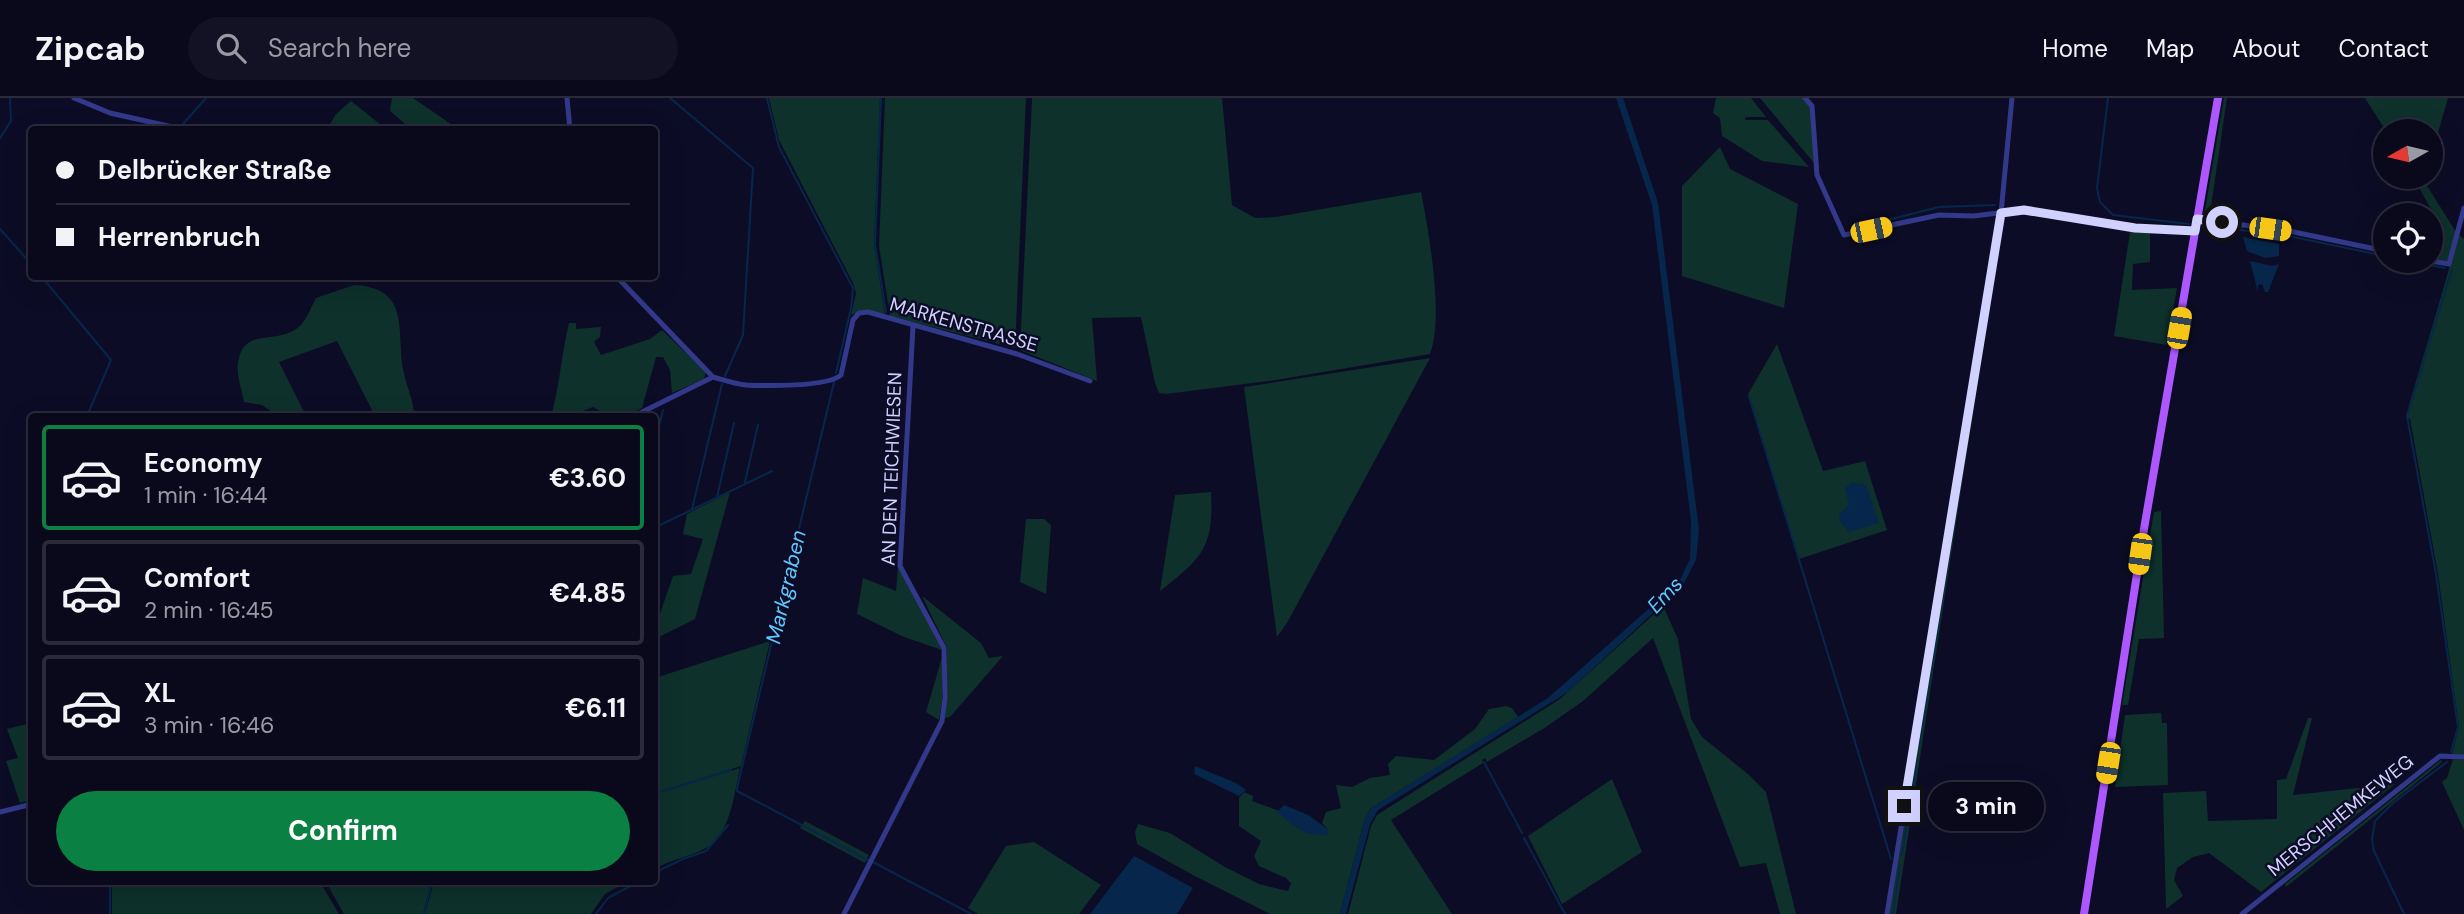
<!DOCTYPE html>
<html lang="en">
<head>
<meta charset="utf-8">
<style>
  :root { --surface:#0a091c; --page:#131225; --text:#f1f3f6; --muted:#999aa3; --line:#2a2a3b; --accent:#0b8043 }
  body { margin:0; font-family:"DM Sans",sans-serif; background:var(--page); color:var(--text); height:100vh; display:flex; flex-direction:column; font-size:26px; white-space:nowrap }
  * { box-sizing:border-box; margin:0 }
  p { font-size:23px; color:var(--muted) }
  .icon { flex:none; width:38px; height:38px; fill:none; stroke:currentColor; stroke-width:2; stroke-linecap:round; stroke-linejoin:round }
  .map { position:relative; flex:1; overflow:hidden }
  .side { position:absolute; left:28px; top:315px; width:630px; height:472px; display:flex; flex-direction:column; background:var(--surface); border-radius:7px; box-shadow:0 7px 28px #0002,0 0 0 2px var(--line) }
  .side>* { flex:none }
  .guide { position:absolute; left:28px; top:28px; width:630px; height:154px; border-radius:7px; box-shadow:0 7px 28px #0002,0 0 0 2px var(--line); display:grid; align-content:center; height:154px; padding:0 28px; background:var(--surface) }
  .needle { width:46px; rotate:262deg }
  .fabs { position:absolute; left:2373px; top:21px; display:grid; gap:14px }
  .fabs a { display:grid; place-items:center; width:70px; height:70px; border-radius:50%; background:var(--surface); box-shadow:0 7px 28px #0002,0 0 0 2px var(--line); font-size:35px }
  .end { position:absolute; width:32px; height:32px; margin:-16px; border:9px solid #d1d1ff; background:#111; box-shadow:0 0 0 4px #111 }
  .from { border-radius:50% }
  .bubble { position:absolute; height:49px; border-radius:24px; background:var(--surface); box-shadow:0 7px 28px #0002,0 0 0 2px var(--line); font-size:23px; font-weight:700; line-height:49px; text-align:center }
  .car { position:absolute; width:21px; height:42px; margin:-21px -10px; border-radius:9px; box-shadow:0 0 5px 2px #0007; background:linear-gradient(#f5c518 24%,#345 0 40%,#f5c518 0 76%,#345 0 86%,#f5c518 0) }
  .guide b { display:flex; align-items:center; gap:24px; height:66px; font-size:26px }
  .guide b+b { border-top:2px solid var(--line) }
  .guide i { width:18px; height:18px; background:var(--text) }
  ul { padding:12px 0 0; list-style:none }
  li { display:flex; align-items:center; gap:21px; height:105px; margin:0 14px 10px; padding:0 14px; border:4px solid var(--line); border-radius:7px }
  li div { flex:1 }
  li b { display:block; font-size:26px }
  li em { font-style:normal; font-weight:700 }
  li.current { border-color:var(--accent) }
  li>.icon { width:63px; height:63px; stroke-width:1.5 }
  .cta { display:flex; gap:14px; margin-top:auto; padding:14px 28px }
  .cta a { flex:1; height:80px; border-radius:42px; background:var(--accent); color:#fff; font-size:28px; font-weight:700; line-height:80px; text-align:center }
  header { display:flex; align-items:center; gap:42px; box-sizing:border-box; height:98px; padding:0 35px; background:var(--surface); border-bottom:2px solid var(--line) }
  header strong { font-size:33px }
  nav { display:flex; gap:38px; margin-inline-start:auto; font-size:24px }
  .search { width:490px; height:63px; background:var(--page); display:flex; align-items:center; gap:18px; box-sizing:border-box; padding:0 24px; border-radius:38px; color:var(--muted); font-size:26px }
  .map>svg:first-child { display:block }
  .green { fill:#0e312b }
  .water { fill:#06274b }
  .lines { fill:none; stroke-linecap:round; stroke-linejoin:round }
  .stream { stroke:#06274b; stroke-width:2 }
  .street { stroke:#32398a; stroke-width:5 }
  .primary { stroke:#ad58ff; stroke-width:8 }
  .route { stroke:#d1d1ff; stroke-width:9 }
  .labels { text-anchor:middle; stroke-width:5; stroke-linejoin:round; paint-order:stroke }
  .street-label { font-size:19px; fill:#d1d1ff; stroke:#0d0c26 }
  .water-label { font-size:21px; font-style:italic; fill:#5fc8ff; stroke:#0d0c26 }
</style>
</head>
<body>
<header>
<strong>Zipcab</strong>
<div class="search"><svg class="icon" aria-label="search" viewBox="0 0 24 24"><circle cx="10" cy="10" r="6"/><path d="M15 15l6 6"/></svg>Search here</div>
<nav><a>Home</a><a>Map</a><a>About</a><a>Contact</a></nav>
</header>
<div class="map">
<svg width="2464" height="816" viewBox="0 0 2464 816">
  <rect width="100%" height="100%" fill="#0d0c26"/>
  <path class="green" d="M392,0H413L458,31H411L390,13Z
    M769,0H880L874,146L885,216L860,213L851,217L856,195L853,185L779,42Z
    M885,0H1026L1015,250L890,218L879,148Z
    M1032,0H1222L1232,107L1255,120L1276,119L1421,94C1429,134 1444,220 1430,256L1276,282L1166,296L1159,295L1155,285L1141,219L1092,220L1097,283L1020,252Z
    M1716,0H1751L1766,19H1746L1745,22H1768L1809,69L1762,63L1722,38L1720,20L1713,15Z
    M1760,0H1803L1811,8L1814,65Z
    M2224,0H2227L2210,115V118L2240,125L2204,118Z
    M2365,0H2448L2431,59V33H2386Z
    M351,3L386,31H327L336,16Z
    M1720,49L1730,71L1798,106L1784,210L1682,178V88Z
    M2413,79H2425L2424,83L2456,134L2448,165L2431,161V136L2437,122Z
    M2002,125L1896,816H1888Z
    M2130,134L2150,135V164L2133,166L2132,192L2177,190L2167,247L2114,238Z
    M2458,136L2464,141V657L2452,656L2459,629L2438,476L2410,321L2406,318C2423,257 2443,197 2458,136Z
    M354,187C413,190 395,235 404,275C407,291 414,302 414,318H375L337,243L279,264L306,318H278L262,307L244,304C242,292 236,276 238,265C243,228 275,248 299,229C306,223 311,209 316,200Z
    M569,225H576V231L601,229L600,239L594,244L601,257L650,241L662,232L706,274L704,281L672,295L670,272L663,259H656L642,310C621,321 614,322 593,309L570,318H551C560,287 561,258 569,225Z
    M1777,246L1823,373L1865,363L1887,432L1799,461L1748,296Z
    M1430,260L1287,525L1277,539L1244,289Z
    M730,394L695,521L655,541V530L673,478L691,476L703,441L683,436L687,416Z
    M1211,394C1214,450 1202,460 1160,493L1175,397Z
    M2161,413L2164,540L2139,541L2128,607H2122L2154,414Z
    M1026,421H1044L1051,427L1046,496L1020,484Z
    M898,469L916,498L942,552L904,539L857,516L863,480L896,493Z
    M922,498L981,545L989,560L1003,558L950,619L945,620L947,550Z
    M1663,508L1678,541L1691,621L1702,639L1749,677L1766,694L1796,816H1780L1766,765L1740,769L1653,540L1583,603L1546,629L1487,664L1485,660L1482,662L1483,665L1391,722L1452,816H1348L1371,728L1377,717L1560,601Z
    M770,543L741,668L655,695V580Z
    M943,556L942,603L939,622L926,614Z
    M1506,608L1512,610L1518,619L1370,711L1364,724L1340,816H1270L1191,776L1137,746L1135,734L1138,726L1170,735L1225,769L1259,786L1288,793L1291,785L1286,780L1259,768L1254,758L1261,743L1239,728V700L1244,694L1253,698L1252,703L1328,731L1322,725L1326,714L1341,710L1336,687L1352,689L1370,680L1390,677L1388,666L1396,658L1434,662L1475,631L1489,611Z
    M2161,615L2162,625H2167L2168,687L2115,689L2125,617Z
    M2308,620H2312L2293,697L2395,686L2261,794L2209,755L2193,759L2177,770L2174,782L2183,798L2166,811L2163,695L2206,693L2208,723L2277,721V682L2286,681Z
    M31,625V702L20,705L6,663L18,660L7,631Z
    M2453,661L2464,662V732L2442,684L2447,680Z
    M2441,662L2442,664L2286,789L2285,786Z
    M740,670C734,696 731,735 706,750C690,759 671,761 655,771V696Z
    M1612,681L1642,754L1562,806L1528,738Z
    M805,723L869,757L865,765L800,730Z
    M1034,744L1101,787L1079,816H978L968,810L1006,748Z
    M112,784H320L339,816H112Z
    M326,784H431L423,816H344Z
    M434,784H627L605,796L591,816H425Z"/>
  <path class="water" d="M1616,0H1623L1658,105L1699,432L1696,462L1683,487L1568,594L1378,712L1370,726L1346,816H1340L1364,724L1370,711L1548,600L1679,484L1690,461L1691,423L1652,107Z
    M2243,139L2279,146V158L2265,160L2247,153Z
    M2250,163L2272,168L2279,166L2268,194H2265L2262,186L2258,187V194Z
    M1853,384L1866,387L1879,425L1849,434L1840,424L1839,416L1849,407L1845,390Z
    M1195,668L1236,685L1246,692L1239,698L1194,676Z
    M1284,707L1308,717L1328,731V737C1307,740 1293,728 1277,714Z
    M1134,758L1193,790L1177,816H1090Z"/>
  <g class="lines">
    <path class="stream" d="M670,0L753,70L743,237L725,278
      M767,0L779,49L853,190L851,210L836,275
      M881,0L875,146L886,214
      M2108,0L2097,90L2100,104L2113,117L2189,126
      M183,26L206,0
      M0,40L11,23L10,0
      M2203,128L2284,137L2385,158
      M0,131L32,167
      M1852,131L1939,109L1995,107
      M2410,163L2445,170
      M41,178L111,262L87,318
      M834,284L737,690V693L868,762
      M1749,299L1891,761
      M654,348L663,312
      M1965,354L1972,312
      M745,384L758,327
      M717,399L734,325
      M692,411L722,286
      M654,430L772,373
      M1919,647L1964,362
      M2451,654L2458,629L2436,476L2407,318L2452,171
      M1484,664L1522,735
      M654,696L731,672
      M1524,740L1565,816
      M1902,757L1917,659
      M873,764L971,816
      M654,775L683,761L706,753L728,727
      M110,784V816
      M424,816L432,784
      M596,816L608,800L638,784
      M1893,816L1900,767
      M2404,816L2374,753L2372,741L2375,723L2393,705L2447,664"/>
    <path class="street" d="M74,0L110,15L186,32
      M567,0L570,32
      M1805,0L1812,8L1817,77L1844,137L1939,117L1973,118L2024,112L2135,130L2195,133
      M2197,121L2289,133L2385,153
      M2431,163L2449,166L2464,110
      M616,178L713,279
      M634,318L713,279C724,282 735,286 746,287C765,288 828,289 841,277L853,222L859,215L868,214L1017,256L1090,283
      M0,714L32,706
      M844,816L942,623L945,600L944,550L900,468L913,228
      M1887,816L2001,115L2012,0
      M2242,816L2440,658L2464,659"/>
    <path class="primary" d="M2084,816L2144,431L2218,0"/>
  </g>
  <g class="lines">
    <path class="route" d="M1904,708L2001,115L2024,112L2135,130L2195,133L2197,121L2222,124"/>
  </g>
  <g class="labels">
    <g class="street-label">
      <text transform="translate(964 226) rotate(16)" y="7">MARKENSTRASSE</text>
      <text transform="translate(891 371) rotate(-88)" y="7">AN DEN TEICHWIESEN</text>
      <text transform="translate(2340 717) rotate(-39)" y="7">MERSCHHEMKEWEG</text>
    </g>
    <g class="water-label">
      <text transform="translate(786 489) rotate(-77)" y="7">Markgraben</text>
      <text transform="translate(1665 497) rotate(-47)" y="7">Ems</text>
    </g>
  </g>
</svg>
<div class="fabs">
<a><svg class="needle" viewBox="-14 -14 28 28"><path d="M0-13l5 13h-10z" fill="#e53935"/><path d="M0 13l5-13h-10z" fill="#999aa3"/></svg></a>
<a><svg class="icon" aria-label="locate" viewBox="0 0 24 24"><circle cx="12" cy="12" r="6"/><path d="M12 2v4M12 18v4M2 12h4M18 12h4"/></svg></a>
</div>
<i class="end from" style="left:2222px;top:124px"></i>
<i class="end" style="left:1904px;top:708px"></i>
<div class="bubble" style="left:1928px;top:684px;width:116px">3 min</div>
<i class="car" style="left:2270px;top:131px;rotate:98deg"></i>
<i class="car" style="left:1871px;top:132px;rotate:78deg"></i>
<i class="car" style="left:2179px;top:230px;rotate:10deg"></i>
<i class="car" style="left:2140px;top:456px;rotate:188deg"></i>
<i class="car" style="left:2108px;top:665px;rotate:189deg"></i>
<div class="guide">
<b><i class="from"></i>Delbrücker Straße</b>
<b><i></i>Herrenbruch</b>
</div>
<section class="side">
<ul>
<li class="current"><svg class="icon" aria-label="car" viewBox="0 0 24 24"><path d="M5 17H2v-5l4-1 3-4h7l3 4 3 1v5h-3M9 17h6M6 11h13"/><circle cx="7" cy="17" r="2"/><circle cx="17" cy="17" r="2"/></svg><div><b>Economy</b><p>1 min · 16:44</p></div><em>€3.60</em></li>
<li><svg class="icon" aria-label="car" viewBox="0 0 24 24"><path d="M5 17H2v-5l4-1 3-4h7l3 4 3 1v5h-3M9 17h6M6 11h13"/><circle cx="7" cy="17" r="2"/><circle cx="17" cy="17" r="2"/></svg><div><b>Comfort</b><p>2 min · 16:45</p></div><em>€4.85</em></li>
<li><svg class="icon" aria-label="car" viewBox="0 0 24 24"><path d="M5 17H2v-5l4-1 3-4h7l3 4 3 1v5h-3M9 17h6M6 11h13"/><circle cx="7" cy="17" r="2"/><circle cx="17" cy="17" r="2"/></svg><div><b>XL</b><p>3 min · 16:46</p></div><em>€6.11</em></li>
</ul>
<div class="cta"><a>Confirm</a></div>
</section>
</div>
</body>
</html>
